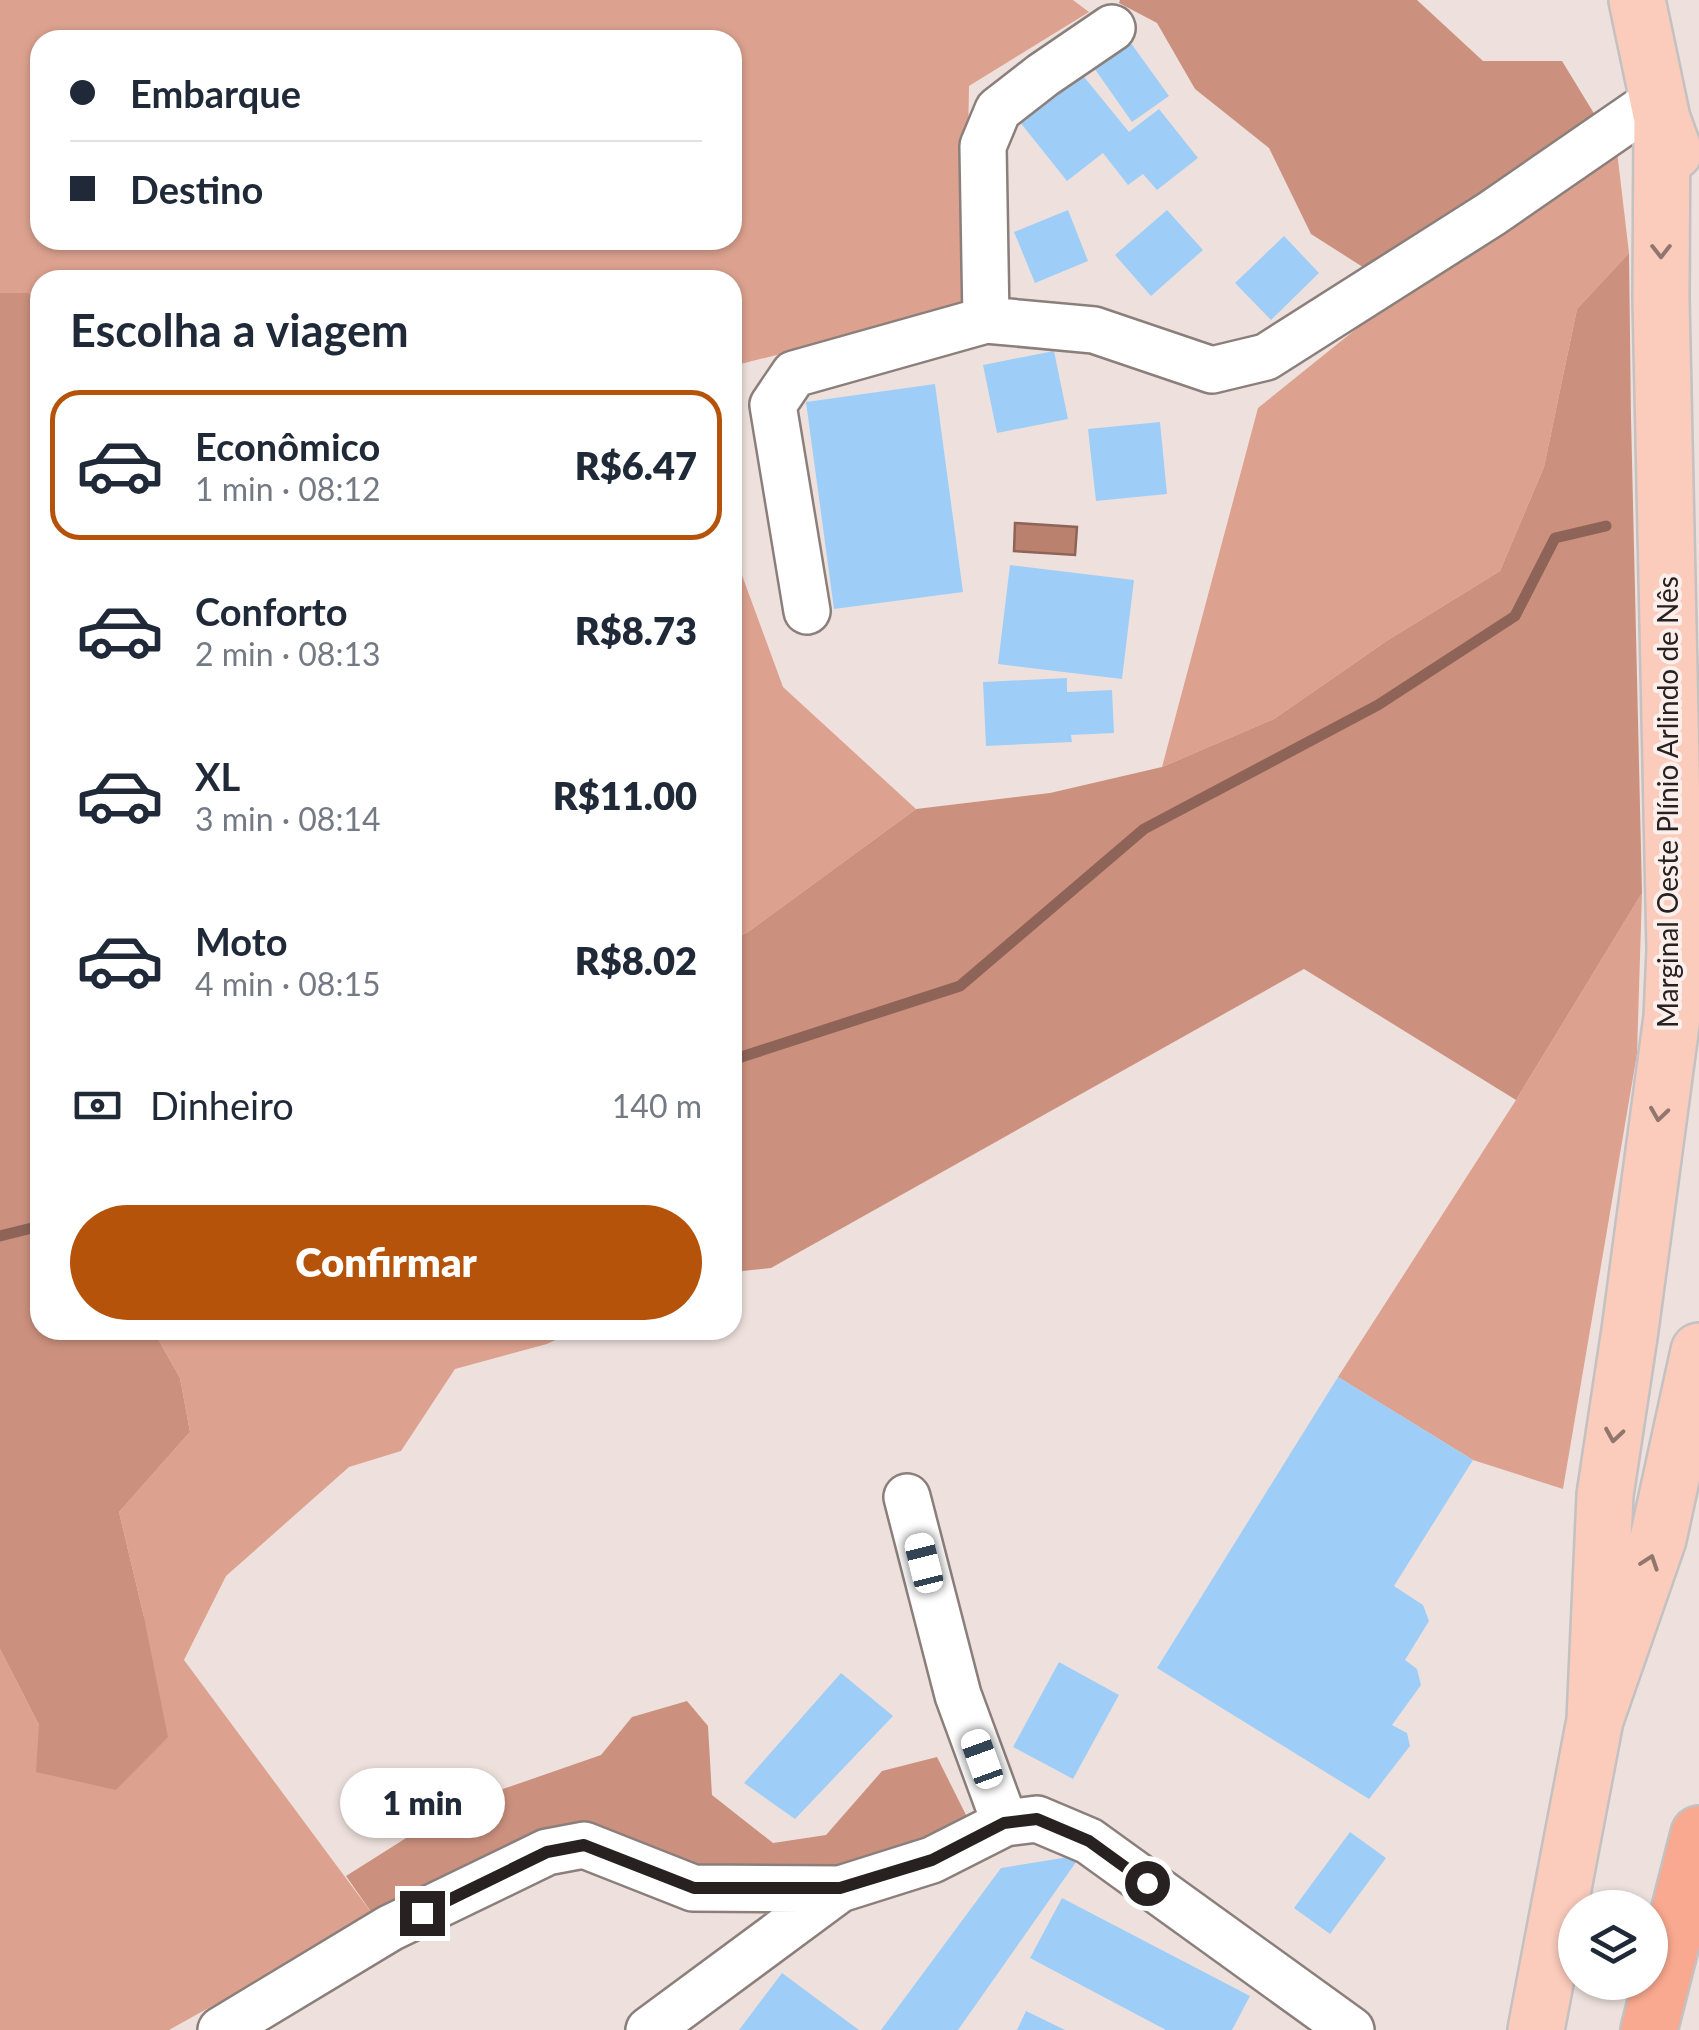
<!DOCTYPE html>
<html lang="pt">
<head>
<meta charset="utf-8">
<style>
  :root { --surface:#fff; --page:#f2f2f3; --text:#1f2937; --muted:#747a83; --line:#e0e1e3; --accent:#b45309 }
  body { margin:0; font-family:Lato,sans-serif; background:var(--page); color:var(--text); height:100vh; display:flex; flex-direction:column; font-size:38px; white-space:nowrap }
  * { box-sizing:border-box; margin:0 }
  p { font-size:32px; color:var(--muted) }
  .icon { flex:none; width:55px; height:55px; fill:none; stroke:currentColor; stroke-width:2; stroke-linecap:round; stroke-linejoin:round }
  .map { position:relative; flex:1; overflow:hidden }
  .sheet { position:absolute; left:30px; top:270px; width:712px; height:1070px; display:flex; flex-direction:column; background:var(--surface); border-radius:30px; box-shadow:0 2px 8px #0004 }
  .sheet>* { flex:none }
  .guide { position:absolute; left:30px; top:30px; width:712px; height:220px; border-radius:30px; box-shadow:0 2px 8px #0004; display:grid; align-content:center; height:220px; padding:0 40px; background:var(--surface) }
  .buttons { position:absolute; left:1558px; top:1890px; display:grid; gap:20px }
  .buttons a { display:grid; place-items:center; width:110px; height:110px; border-radius:50%; background:var(--surface); box-shadow:0 2px 8px #0004; font-size:50px }
  .end { position:absolute; width:45px; height:45px; margin:-22px; border:12px solid #272221; background:#fff; box-shadow:0 0 0 5px #fff }
  .from { border-radius:50% }
  .bubble { position:absolute; height:70px; border-radius:35px; background:var(--surface); box-shadow:0 2px 8px #0004; font-size:32px; font-weight:800; line-height:70px; text-align:center }
  .car { position:absolute; width:30px; height:60px; margin:-30px -15px; border-radius:12px; box-shadow:0 0 8px 2px #0007; background:linear-gradient(#fff 24%,#345 0 40%,#fff 0 76%,#345 0 86%,#fff 0) }
  .guide b { display:flex; align-items:center; gap:35px; height:95px; font-size:38px }
  .guide b+b { border-top:2px solid var(--line) }
  .guide i { width:25px; height:25px; background:var(--text) }
  ul { padding:0; list-style:none }
  li { display:flex; align-items:center; gap:30px; height:150px; margin:0 20px 15px; padding:0 20px; border:5px solid transparent; border-radius:30px }
  li div { flex:1 }
  li b { display:block; font-size:38px }
  li em { font-style:normal; font-weight:800 }
  li.on { border-color:var(--accent) }
  li>.icon { width:90px; height:90px; stroke-width:1.5 }
  h2 { padding:0 40px; font-size:45px; line-height:120px }
  .pay { display:flex; align-items:center; gap:25px; height:110px; padding:0 40px; font-size:38px }
  .pay p { margin-inline-start:auto }
  .button { display:flex; gap:20px; margin-top:auto; padding:20px 40px }
  .button a { flex:1; height:115px; border-radius:60px; background:var(--accent); color:#fff; font-size:40px; font-weight:800; line-height:115px; text-align:center }
  .map>svg:first-child { display:block }
  .green { fill:#dca28f; fill-rule:evenodd }
  .forest { fill:#cc917e }
  .water { fill:#bb816f; stroke:#8f6458; stroke-width:2.5 }
  .lines { fill:none; stroke-linecap:round; stroke-linejoin:round }
  .stream { stroke:#8f6458; stroke-width:11 }
  .building { fill:#9ecef7 }
  .minor-casing { stroke:#8b7f7b; stroke-width:50 }
  .major-casing { stroke:#c3c1c1; stroke-width:60 }
  .highway-casing { stroke:#c3c1c1; stroke-width:60 }
  .minor { stroke:#fff; stroke-width:45 }
  .major { stroke:#fbcbbc; stroke-width:55 }
  .highway { stroke:#f9a98f; stroke-width:55 }
  .oneway { stroke:#91766e }
  .route { stroke:#272221; stroke-width:12 }
  .labels { text-anchor:middle; stroke-width:8; stroke-linejoin:round; paint-order:stroke }
  .street-label { font-size:28px; fill:#272221; stroke:#fceeea }
</style>
</head>
<body>
<div class="map">
<svg width="1699" height="2030" viewBox="0 0 1699 2030">
  <rect width="100%" height="100%" fill="#eee1dd"/>
  <path class="green" d="M0,0H1073L1089,12L969,86L965,307L733,366L732,280H40V297L28,293H0ZM40,40H732V240H40Z
    M1617,151L1629,253L1577,309L1544,467L1500,571L1388,640L1274,719L1162,767L1258,408L1402,292Z
    M732,548L783,687L916,809L748,932L733,939Z
    M1642,893L1637,1054L1563,1489L1473,1460L1338,1377L1516,1100Z
    M153,1330H576L547,1344L455,1369L401,1451L349,1467L226,1576L184,1660L374,1916L169,2030H0V1649L39,1725L144,1617L119,1512L190,1432L180,1378Z"/>
  <path class="forest" d="M1120,0H1417L1483,61H1562L1617,151L1402,292L1311,234L1269,148L1195,89L1157,23L1119,3Z
    M1629,253L1631,417L1642,893L1516,1100L1304,969L771,1268L733,1272V939L748,932L916,809L1050,793L1162,767L1274,719L1388,640L1500,571L1544,467L1577,309Z
    M0,293H28L40,297V1330H153L180,1378L190,1432L119,1512L144,1617L168,1737L116,1790L36,1772L39,1725L0,1649Z
    M687,1701L708,1726L712,1795L773,1843L826,1835L882,1771L937,1757L969,1821L930,1847L838,1870L703,1878L574,1833L374,1916L346,1876L460,1804L601,1755L632,1717Z"/>
  <path class="water" d="M1015,523L1077,527L1075,555L1014,551Z"/>
  <g class="lines">
    <path class="stream" d="M732,1060L960,986L1144,829L1378,705L1515,616L1555,538L1606,526
      M0,1236L40,1226"/>
  </g>
  <path class="building" d="M1128,39L1169,96L1132,122L1092,65Z
    M1080,72L1129,132L1159,109L1198,158L1157,190L1143,174L1128,185L1103,153L1067,181L1019,121Z
    M1068,210L1088,261L1035,283L1014,232Z
    M1167,210L1203,250L1151,296L1115,255Z
    M1284,236L1319,273L1271,320L1235,283Z
    M1054,351L1068,419L997,433L983,365Z
    M935,384L963,592L834,609L806,402Z
    M1160,422L1167,494L1096,501L1088,429Z
    M1010,565L1134,580L1122,679L998,664Z
    M1067,678V692L1112,690L1114,733L1071,735L1072,742L986,746L983,682Z
    M1338,1377L1473,1460L1394,1586L1423,1605L1429,1621L1405,1660L1417,1669L1421,1685L1392,1725L1407,1733L1410,1746L1369,1799L1157,1668Z
    M1059,1662L1119,1695L1073,1779L1013,1747Z
    M841,1673L893,1716L795,1819L744,1783Z
    M1350,1832L1386,1858L1330,1934L1294,1908Z
    M1081,1855L958,2030H881L1001,1868Z
    M1062,1898L1250,1996L1232,2030H1166L1030,1958Z
    M782,1973L859,2030H739Z
    M1026,2011L1065,2030H1017Z"/>
  <g class="lines">
    <defs>
      <path id="minor" d="M986,320L983,146L998,110L1043,75L1112,28
        M807,611L773,405L794,374L986,320L1094,330L1212,370L1266,357L1491,214L1659,98
        M907,1497L958,1695L1005,1823
        M221,2030L390,1928L547,1852L584,1845L693,1888L840,1889L932,1860L1005,1823L1037,1819L1089,1841L1351,2030
        M649,2030L840,1889"/>
      <path id="major" d="M1637,0L1662,119L1674,152
        M1595,1720L1605,1495L1630,1330L1672,1017L1675,950L1661,299L1662,119
        M1536,2030L1595,1720L1658,1539L1699,1351"/>
      <path id="highway" d="M1649,2030L1699,1834"/>
    </defs>
    <use href="#minor" class="minor-casing"/>
    <use href="#major" class="major-casing"/>
    <use href="#highway" class="highway-casing"/>
    <use href="#minor" class="minor"/>
    <use href="#major" class="major"/>
    <use href="#highway" class="highway"/>
  </g>
  <defs><path id="oneway-chevron" d="M-2-3.5L2.5 0L-2 3.5" fill="none" stroke-width="1.6" stroke-linecap="round" stroke-linejoin="round" transform="scale(2.5)"/></defs>
  <g class="oneway">
    <use href="#oneway-chevron" transform="translate(1661 251) rotate(90)"/>
    <use href="#oneway-chevron" transform="translate(1659 1114) rotate(98)"/>
    <use href="#oneway-chevron" transform="translate(1614 1435) rotate(99)"/>
    <use href="#oneway-chevron" transform="translate(1650 1562) rotate(-71)"/>
  </g>
  <g class="lines">
    <path class="route" d="M422,1913L547,1852L584,1845L694,1888H840L932,1860L1004,1823L1037,1819L1089,1841L1147,1883"/>
  </g>
  <g class="labels">
    <g class="street-label">
      <text transform="translate(1668 802) rotate(-90)" y="10">Marginal Oeste Plínio Arlindo de Nês</text>
    </g>
  </g>
</svg>
<div class="buttons">
<a><svg class="icon" aria-label="layers" viewBox="0 0 24 24"><path d="M12 4l9 5-9 5-9-5zM3 14l9 5 9-5"/></svg></a>
</div>
<i class="end from" style="left:1147px;top:1883px"></i>
<i class="end" style="left:422px;top:1913px"></i>
<div class="bubble" style="left:340px;top:1768px;width:165px">1 min</div>
<i class="car" style="left:924px;top:1563px;rotate:346deg"></i>
<i class="car" style="left:982px;top:1759px;rotate:340deg"></i>
<div class="guide">
<b><i class="from"></i>Embarque</b>
<b><i></i>Destino</b>
</div>
<section class="sheet">
<h2>Escolha a viagem</h2>
<ul>
<li class="on"><svg class="icon" aria-label="car" viewBox="0 0 24 24"><path d="M5 17H2v-5l4-1 3-4h7l3 4 3 1v5h-3M9 17h6M6 11h13"/><circle cx="7" cy="17" r="2"/><circle cx="17" cy="17" r="2"/></svg><div><b>Econômico</b><p>1 min · 08:12</p></div><em>R$6.47</em></li>
<li><svg class="icon" aria-label="car" viewBox="0 0 24 24"><path d="M5 17H2v-5l4-1 3-4h7l3 4 3 1v5h-3M9 17h6M6 11h13"/><circle cx="7" cy="17" r="2"/><circle cx="17" cy="17" r="2"/></svg><div><b>Conforto</b><p>2 min · 08:13</p></div><em>R$8.73</em></li>
<li><svg class="icon" aria-label="car" viewBox="0 0 24 24"><path d="M5 17H2v-5l4-1 3-4h7l3 4 3 1v5h-3M9 17h6M6 11h13"/><circle cx="7" cy="17" r="2"/><circle cx="17" cy="17" r="2"/></svg><div><b>XL</b><p>3 min · 08:14</p></div><em>R$11.00</em></li>
<li><svg class="icon" aria-label="car" viewBox="0 0 24 24"><path d="M5 17H2v-5l4-1 3-4h7l3 4 3 1v5h-3M9 17h6M6 11h13"/><circle cx="7" cy="17" r="2"/><circle cx="17" cy="17" r="2"/></svg><div><b>Moto</b><p>4 min · 08:15</p></div><em>R$8.02</em></li>
</ul>
<div class="pay"><svg class="icon" aria-label="cash" viewBox="0 0 24 24"><path d="M3 7h18v10H3z"/><circle cx="12" cy="12" r="2"/></svg>Dinheiro<p>140 m</p></div>
<div class="button"><a>Confirmar</a></div>
</section>
</div>
</body>
</html>
